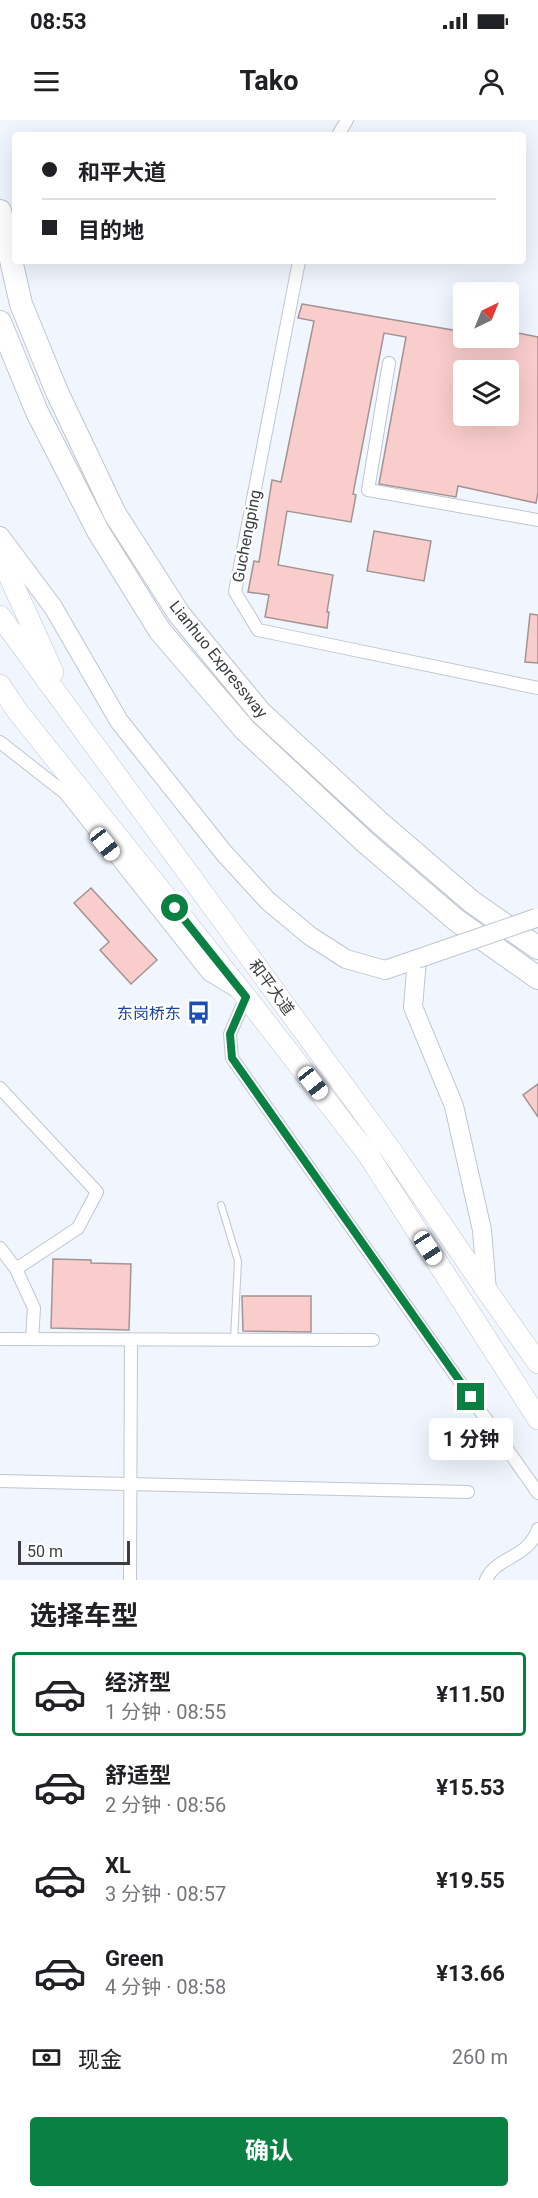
<!DOCTYPE html>
<html lang="zh">
<head>
<meta charset="utf-8">
<style>
  :root { --surface:#fff; --page:#f6f6f6; --text:#202124; --muted:#757577; --line:#e0e0e0; --accent:#0b8043 }
  body { margin:0; font-family:Roboto,"Noto Sans SC",sans-serif; background:var(--page); color:var(--text); height:100vh; display:flex; flex-direction:column; font-size:22px; white-space:nowrap }
  * { box-sizing:border-box; margin:0 }
  p { font-size:20px; color:var(--muted) }
  .icon { flex:none; width:33px; height:33px; fill:none; stroke:currentColor; stroke-width:2; stroke-linecap:round; stroke-linejoin:round }
  .map { position:relative; height:1460px; overflow:hidden }
  .sheet { display:flex; flex-direction:column; background:var(--surface); flex:1 }
  .sheet>* { flex:none }
  .guide { position:absolute; left:12px; top:12px; width:514px; height:132px; border-radius:6px; box-shadow:0 6px 24px #0002; display:grid; align-content:center; height:132px; padding:0 30px; background:var(--surface) }
  .needle { width:39px; rotate:43deg }
  .tools { position:absolute; left:453px; top:162px; display:grid; gap:12px }
  .tools a { display:grid; place-items:center; width:66px; height:66px; border-radius:6px; background:var(--surface); box-shadow:0 6px 24px #0002; font-size:30px }
  .scale { position:absolute; left:18px; bottom:15px; width:112px; box-sizing:border-box; padding-left:6px; border:3px solid #3a3d41; border-top:0; font-size:16px; line-height:21px; white-space:nowrap; color:#3a3d41; -webkit-text-stroke:4px #fff; paint-order:stroke }
  .end { position:absolute; width:27px; height:27px; margin:-14px; border:8px solid #0b8043; background:#fff; box-shadow:0 0 0 3px #fff }
  .from { border-radius:50% }
  .bubble { position:absolute; height:42px; border-radius:6px; background:var(--surface); box-shadow:0 6px 24px #0002; font-size:20px; font-weight:700; line-height:42px; text-align:center }
  .car { position:absolute; width:18px; height:36px; margin:-18px -9px; border-radius:8px; box-shadow:0 0 4px 2px #0007; background:linear-gradient(#fff 24%,#345 0 40%,#fff 0 76%,#345 0 86%,#fff 0) }
  .guide b { display:flex; align-items:center; gap:21px; height:57px; font-size:22px }
  .guide b+b { border-top:2px solid var(--line) }
  .guide i { width:15px; height:15px; background:var(--text) }
  ul { padding:0; list-style:none }
  li { display:flex; align-items:center; gap:18px; height:84px; margin:0 12px 9px; padding:0 18px; border:3px solid transparent; border-radius:6px }
  li div { flex:1 }
  li b { display:block; font-size:22px }
  li em { font-style:normal; font-weight:700 }
  li.on { border-color:var(--accent) }
  li>.icon { width:54px; height:54px; stroke-width:1.5 }
  h2 { padding:0 30px; font-size:27px; line-height:72px }
  .pay { display:flex; align-items:center; gap:15px; height:66px; padding:0 30px; font-size:22px }
  .pay p { margin-inline-start:auto }
  .primary-button { display:flex; gap:12px; margin-top:auto; padding:12px 30px }
  .primary-button a { flex:1; height:69px; border-radius:6px; background:var(--accent); color:#fff; font-size:24px; font-weight:700; line-height:69px; text-align:center }
  .status { display:flex; justify-content:space-between; align-items:center; height:42px; padding:0 30px; background:var(--surface); direction:ltr }
  .status svg { height:16px; fill:currentColor }
  header { display:flex; justify-content:space-between; align-items:center; height:78px; padding:0 30px; background:var(--surface); font-size:27px; font-weight:700 }
  .map>svg:first-child { display:block }
  .building { fill:#f9cdcb; stroke:#a29493; stroke-width:1.5; fill-rule:evenodd }
  .lines { fill:none; stroke-linecap:round; stroke-linejoin:round }
  .service-casing { stroke:#bfc6d0; stroke-width:8 }
  .minor-casing { stroke:#bfc6d0; stroke-width:14 }
  .secondary-casing { stroke:#bfc6d0; stroke-width:20 }
  .trunk-casing { stroke:#bfc6d0; stroke-width:22 }
  .motorway-casing { stroke:#bfc6d0; stroke-width:24 }
  .service { stroke:#fff; stroke-width:6 }
  .minor { stroke:#fff; stroke-width:12 }
  .secondary { stroke:#fff; stroke-width:18 }
  .trunk { stroke:#fff; stroke-width:21 }
  .motorway { stroke:#fff; stroke-width:22 }
  .secondary-bridge-casing { stroke:#bfc6d0; stroke-width:20; stroke-linecap:butt }
  .secondary-bridge { stroke:#fff; stroke-width:18 }
  .route { stroke:#0b8043; stroke-width:8 }
  .labels { text-anchor:middle; stroke-width:4.5; stroke-linejoin:round; paint-order:stroke }
  .street-label { font-size:16px; fill:#3a3d41; stroke:#fff }
  .transit-label { font-size:16px; fill:#164399; stroke:#fff; text-anchor:end }
</style>
</head>
<body>
<div class="status"><b>08:53</b><svg viewBox="0 0 49 12"><path d="M0 12V9h3v3zM5 12V6h3v6zM10 12V3h3v9zM15 12V0h3v12zM26 1h20v11H26zM47 4h2v5h-2z"/></svg></div>
<header><svg class="icon" aria-label="menu" viewBox="0 0 24 24"><path d="M4 6h16M4 12h16M4 18h16"/></svg>Tako<svg class="icon" aria-label="person" viewBox="0 0 24 24"><circle cx="12" cy="8" r="4"/><path d="M4 21q1-7 8-7t8 7"/></svg></header>
<div class="map">
<svg width="538" height="1460" viewBox="0 0 538 1460">
  <rect width="100%" height="100%" fill="#f0f5fe"/>
  <path class="building" d="M302,184L464,212V218H508V211L538,217V372L536,383L458,366L456,377L379,364L406,217L384,213L353,374L356,375L351,402L287,391L278,445L333,455L327,492H329L327,508L265,497L269,475L248,472L254,441L259,442L272,360L281,362L314,201L298,198ZM464,250H508V296H464Z
    M374,411L431,421L424,461L367,451Z
    M530,494L538,495V543L525,542Z
    M91,768L157,840L131,864L100,830L109,822L74,783Z
    M538,964V997L523,975Z
    M53,1139L91,1140V1143L131,1144L129,1210L51,1208Z
    M242,1176H311V1212L243,1211Z"/>
  <g class="lines">
    <defs>
      <path id="service" d="M221,1085L238,1141L234,1220"/>
      <path id="minor" d="M338,15L347,0
        M299,141L235,472L258,510L538,568
        M389,243L368,370L538,400
        M0,622L65,673L208,854L246,877L230,914L232,938L538,1373
        M0,968L97,1072L78,1108L16,1149
        M0,1128L16,1149L34,1188L32,1219
        M0,1219L373,1220
        M0,1361L468,1372
        M130,1460L131,1220
        M486,1460C496,1436 528,1439 538,1409"/>
      <path id="secondary" d="M0,416L53,487L119,601L224,733L268,781L310,816L346,839L385,850L417,839L413,887L454,986L482,1110L487,1171"/>
      <path id="trunk" d="M0,436L53,552
        M0,496L390,1029L487,1171L538,1243
        M0,565L18,592L246,877L367,1033L538,1299"/>
      <path id="motorway" d="M0,91L21,184L57,272L115,394L179,494L260,592L380,703L472,782L538,828
        M0,202L37,292L98,411L160,511L245,610L365,722L456,800L538,858"/>
    </defs>
    <use href="#service" class="service-casing"/>
    <use href="#minor" class="minor-casing"/>
    <use href="#secondary" class="secondary-casing"/>
    <use href="#trunk" class="trunk-casing"/>
    <use href="#motorway" class="motorway-casing"/>
    <use href="#service" class="service"/>
    <use href="#minor" class="minor"/>
    <use href="#secondary" class="secondary"/>
    <use href="#trunk" class="trunk"/>
    <use href="#motorway" class="motorway"/>
    <defs>
      <path id="secondary-bridge" d="M417,839L536,798"/>
    </defs>
    <use href="#secondary-bridge" class="secondary-bridge-casing"/>
    <use href="#secondary-bridge" class="secondary-bridge"/>
  </g>
  <g class="lines">
    <path class="route" d="M175,788L246,877L230,914L232,938L471,1277"/>
  </g>
  <defs>
    <symbol id="bus-bare" viewBox="-9 -9 18 18"><path d="M-5-6H5V4H4V6H2V4H-2V6H-4V4H-5ZM-3.5-4V0h7V-4ZM-3.5 1.2v1.5H-2V1.2ZM2 1.2v1.5H3.5V1.2Z" fill="#1a4fb4" stroke="#fff" stroke-width="2.5" paint-order="stroke"/></symbol>
  </defs>
  <g fill-rule="evenodd">
    <use href="#bus-bare" x="182" y="876" width="33" height="33"/>
  </g>
  <g class="labels">
    <g class="street-label">
      <text transform="translate(246 416) rotate(-79)" y="6">Guchengping</text>
      <text transform="translate(219 539) rotate(51)" y="6">Lianhuo Expressway</text>
      <text transform="translate(272 867) rotate(54)" y="6">和平大道</text>
    </g>
    <g class="transit-label">
      <text x="181" y="899">东岗桥东</text>
    </g>
  </g>
</svg>
<div class="tools">
<a><svg class="needle" viewBox="-14 -14 28 28"><path d="M0-13l5 13h-10z" fill="#e53935"/><path d="M0 13l5-13h-10z" fill="#757577"/></svg></a>
<a><svg class="icon" aria-label="layers" viewBox="0 0 24 24"><path d="M12 4l9 5-9 5-9-5zM3 14l9 5 9-5"/></svg></a>
</div>
<div class="scale">50 m</div>
<i class="end from" style="left:175px;top:788px"></i>
<i class="end" style="left:471px;top:1277px"></i>
<div class="bubble" style="left:429px;top:1298px;width:84px">1 分钟</div>
<i class="car" style="left:105px;top:724px;rotate:142deg"></i>
<i class="car" style="left:313px;top:963px;rotate:142deg"></i>
<i class="car" style="left:428px;top:1128px;rotate:147deg"></i>
<div class="guide">
<b><i class="from"></i>和平大道</b>
<b><i></i>目的地</b>
</div>
</div>
<section class="sheet">
<h2>选择车型</h2>
<ul>
<li class="on"><svg class="icon" aria-label="car" viewBox="0 0 24 24"><path d="M5 17H2v-5l4-1 3-4h7l3 4 3 1v5h-3M9 17h6M6 11h13"/><circle cx="7" cy="17" r="2"/><circle cx="17" cy="17" r="2"/></svg><div><b>经济型</b><p>1 分钟 · 08:55</p></div><em>¥11.50</em></li>
<li><svg class="icon" aria-label="car" viewBox="0 0 24 24"><path d="M5 17H2v-5l4-1 3-4h7l3 4 3 1v5h-3M9 17h6M6 11h13"/><circle cx="7" cy="17" r="2"/><circle cx="17" cy="17" r="2"/></svg><div><b>舒适型</b><p>2 分钟 · 08:56</p></div><em>¥15.53</em></li>
<li><svg class="icon" aria-label="car" viewBox="0 0 24 24"><path d="M5 17H2v-5l4-1 3-4h7l3 4 3 1v5h-3M9 17h6M6 11h13"/><circle cx="7" cy="17" r="2"/><circle cx="17" cy="17" r="2"/></svg><div><b>XL</b><p>3 分钟 · 08:57</p></div><em>¥19.55</em></li>
<li><svg class="icon" aria-label="car" viewBox="0 0 24 24"><path d="M5 17H2v-5l4-1 3-4h7l3 4 3 1v5h-3M9 17h6M6 11h13"/><circle cx="7" cy="17" r="2"/><circle cx="17" cy="17" r="2"/></svg><div><b>Green</b><p>4 分钟 · 08:58</p></div><em>¥13.66</em></li>
</ul>
<div class="pay"><svg class="icon" aria-label="cash" viewBox="0 0 24 24"><path d="M3 7h18v10H3z"/><circle cx="12" cy="12" r="2"/></svg>现金<p>260 m</p></div>
<div class="primary-button"><a>确认</a></div>
</section>
</body>
</html>
